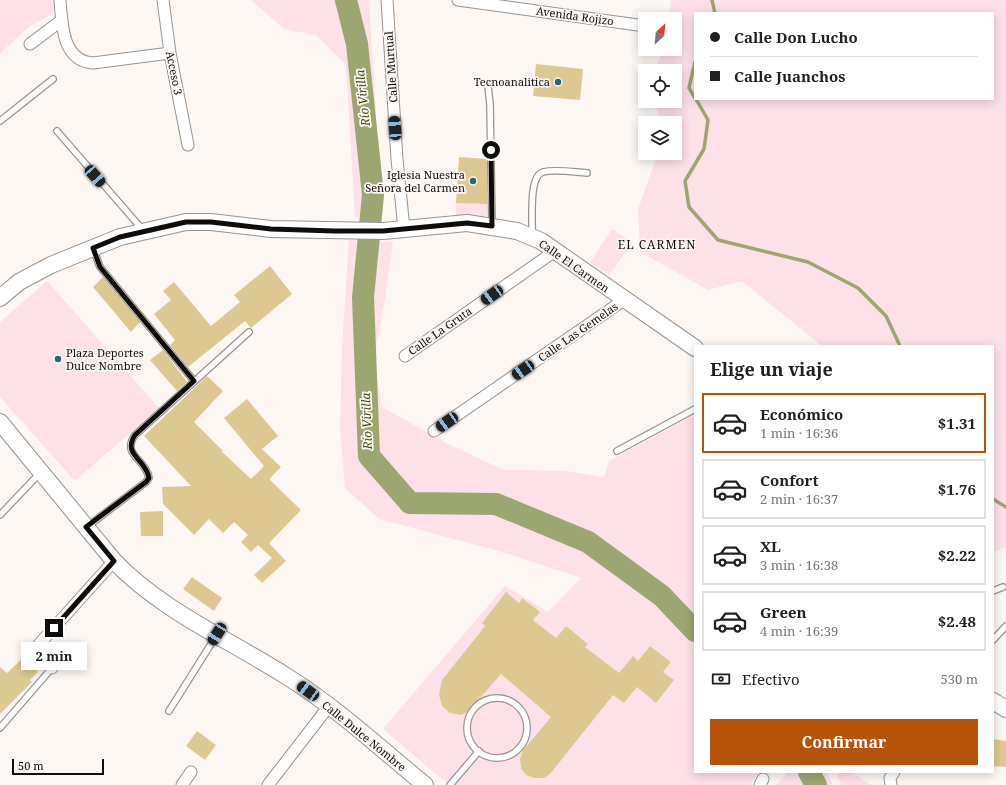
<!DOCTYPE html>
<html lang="es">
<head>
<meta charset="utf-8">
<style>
  :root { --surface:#fff; --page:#f6f6f6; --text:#202124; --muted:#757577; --line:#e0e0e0; --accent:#b45309 }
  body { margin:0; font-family:"Noto Serif",serif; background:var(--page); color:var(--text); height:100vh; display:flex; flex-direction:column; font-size:15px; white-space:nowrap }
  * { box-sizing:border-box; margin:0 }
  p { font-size:13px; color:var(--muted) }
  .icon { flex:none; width:22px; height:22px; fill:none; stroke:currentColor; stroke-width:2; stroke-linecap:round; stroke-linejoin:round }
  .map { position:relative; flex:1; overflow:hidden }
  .drawer { position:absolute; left:694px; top:345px; width:300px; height:428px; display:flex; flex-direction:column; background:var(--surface); border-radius:0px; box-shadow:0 2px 10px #0003 }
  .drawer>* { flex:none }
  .guide { position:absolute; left:694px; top:12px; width:300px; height:88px; border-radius:0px; box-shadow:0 2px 10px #0003; display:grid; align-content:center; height:88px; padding:0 16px; background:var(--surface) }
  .needle { width:26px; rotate:27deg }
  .tools { position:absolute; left:638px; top:12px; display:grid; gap:8px }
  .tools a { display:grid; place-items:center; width:44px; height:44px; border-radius:0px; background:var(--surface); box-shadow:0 2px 10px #0003; font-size:20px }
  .scale { position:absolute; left:12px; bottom:10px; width:92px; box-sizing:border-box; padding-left:4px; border:2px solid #0f0d0b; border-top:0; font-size:11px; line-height:14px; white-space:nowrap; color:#0f0d0b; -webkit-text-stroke:3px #fdf7f3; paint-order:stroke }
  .end { position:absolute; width:18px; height:18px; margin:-9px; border:5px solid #0f0d0b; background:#fff; box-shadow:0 0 0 2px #fff }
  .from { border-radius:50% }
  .bubble { position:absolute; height:28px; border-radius:0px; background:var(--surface); box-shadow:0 2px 10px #0003; font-size:13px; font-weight:700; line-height:28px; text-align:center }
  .car { position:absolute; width:12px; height:24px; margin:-12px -6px; border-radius:5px; box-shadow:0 0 3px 1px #0007; background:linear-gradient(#222 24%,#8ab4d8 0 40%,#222 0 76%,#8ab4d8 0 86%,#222 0) }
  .guide b { display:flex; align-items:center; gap:14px; height:38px; font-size:15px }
  .guide b+b { border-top:1px solid var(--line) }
  .guide i { width:10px; height:10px; background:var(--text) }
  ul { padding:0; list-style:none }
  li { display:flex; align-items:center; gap:12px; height:60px; margin:0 8px 6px; padding:0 8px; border:2px solid var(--line); border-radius:0px }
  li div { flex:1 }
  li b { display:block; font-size:15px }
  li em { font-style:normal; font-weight:700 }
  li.active { border-color:var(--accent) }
  li>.icon { width:36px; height:36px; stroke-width:1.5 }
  h2 { padding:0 16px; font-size:18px; line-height:48px }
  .pay { display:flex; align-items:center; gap:10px; height:44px; padding:0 16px; font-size:15px }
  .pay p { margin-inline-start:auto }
  .button { display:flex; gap:8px; margin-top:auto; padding:8px 16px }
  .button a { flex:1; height:46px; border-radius:0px; background:var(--accent); color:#fff; font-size:16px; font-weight:700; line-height:46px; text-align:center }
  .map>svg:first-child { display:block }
  .green { fill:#fde0e8; fill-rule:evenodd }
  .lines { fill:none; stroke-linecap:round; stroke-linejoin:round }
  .stream { stroke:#9ca670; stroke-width:3.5 }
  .river { stroke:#9ca670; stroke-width:22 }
  .building { fill:#dec892 }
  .lane-casing { stroke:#999490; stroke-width:8 }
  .street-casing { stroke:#999490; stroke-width:13 }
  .secondary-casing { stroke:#999490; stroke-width:18 }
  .lane { stroke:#fff; stroke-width:5.5 }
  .street { stroke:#fff; stroke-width:11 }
  .secondary { stroke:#fff; stroke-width:16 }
  .route { stroke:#0f0d0b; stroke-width:5 }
  .poi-dot { fill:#216c74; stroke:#fdf7f3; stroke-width:1.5 }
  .labels { text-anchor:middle; stroke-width:3.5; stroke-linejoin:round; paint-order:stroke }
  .street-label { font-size:11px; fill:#0f0d0b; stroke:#fdf7f3 }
  .poi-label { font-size:11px; fill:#0f0d0b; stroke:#fdf7f3; text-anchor:end }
  .water-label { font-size:12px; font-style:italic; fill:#434c0c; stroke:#fdf7f3 }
  .neighbourhood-label { font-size:12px; letter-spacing:1px; fill:#0f0d0b; stroke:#fdf7f3 }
</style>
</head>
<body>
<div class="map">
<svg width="1006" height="785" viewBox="0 0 1006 785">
  <rect width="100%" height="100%" fill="#fdf7f3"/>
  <path class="green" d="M0,0H54L55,7L52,14L29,27L0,53Z
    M251,0H369L382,214L355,217L346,65L316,35L284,29Z
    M671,0H1006V547L993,553V346H822L742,281L708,290L640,252L638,209L658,153H675V123H659L656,101H675V71H654L664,49H675V19H669ZM695,13H993V99H695Z
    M456,203L487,204V220L456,219Z
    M612,229L633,242L609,276L590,262Z
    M349,240L393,242L385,298L374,360L382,407L448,444L504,470L566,471L604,477L609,461L692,416L695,420V772H759L750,785H449L383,729L505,586L548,612L581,578L499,551L379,519L345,488L340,428L342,347ZM507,593L519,603L522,599L533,620L546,630L547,649L566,626L588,644L564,673H619L632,657L638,661L650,646L671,662L663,672L674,680L656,702L637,687L624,703L613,695L521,768C518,747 539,732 551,717L501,674L468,712L461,715L450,713L442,706L439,695L442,680L485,626L482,623Z
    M47,281L159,408L75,481L0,397V322Z
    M788,772H827L833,785H776Z
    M840,772H851L871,785H842L837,776Z"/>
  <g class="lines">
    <path class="stream" d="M712,0L715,13
      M695,62L689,88L695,98
      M696,99L708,120L704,149L685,181L689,207L718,240L808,262L858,288L886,316L900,346
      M993,499L1006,507"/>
    <path class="river" d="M346,0L357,44L373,195L363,297L369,456L410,503L496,504L588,542L662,596L695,631
      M809,772L816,785"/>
  </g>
  <path class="building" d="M536,64L583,69L580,100L533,96Z
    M459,157L487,159V204L456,203Z
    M270,266L292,294L251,328L245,321L188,367L170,345L175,340L154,314L171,300L163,291L174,282L211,326L240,302L234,295Z
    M103,277L140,322L131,332L93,287Z
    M163,350L187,382L177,391L150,360Z
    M207,376L223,391L194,422L223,451L222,452L251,479L264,466L224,418L247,399L278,436L262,449L281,467L269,479L301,510L269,543L286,561L262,583L254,575L272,558L258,545L251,552L241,542L248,535L234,522L223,533L209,519L194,535L163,504L162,487L191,486L144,436Z
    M163,511V536H141L140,512Z
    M192,577L222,598L214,611L183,589Z
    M506,592L519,603L522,598L540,612L533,620L556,638L566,626L588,644L585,647L619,673L633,656L638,661L650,646L671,662L663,672L674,680L656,703L637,687L624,703L613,695L550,774L544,778H534L526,775L521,768L520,759L523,750L551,717L501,674L468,712L461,715L450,713L442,706L439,695L442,680L485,626L482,623Z
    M24,657L38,672L30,680L32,682L0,714V667L7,673Z
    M197,731L216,745L205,760L186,746Z
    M993,739L1006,741V767L993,766Z"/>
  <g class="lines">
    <defs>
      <path id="lane" d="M488,86L490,104L492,226
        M0,121L53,79
        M57,131L142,229
        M532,236C533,222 528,176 543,172C556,169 573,172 587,173
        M93,248L100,267L194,381
        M617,451L695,409
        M0,515L40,473
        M88,526L146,482L149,478C146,459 121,455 135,435L249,332
        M993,591L1003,587
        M993,640L1006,626
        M467 728a30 30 0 1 1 60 0a30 30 0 1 1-60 0Z
        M169,711L216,636
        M0,728L52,668
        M450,785L479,751"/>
      <path id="street" d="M60,0C62,24 62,61 93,63L170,53
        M163,0L170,53L188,145
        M387,0L397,159L404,229
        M458,0L645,26
        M30,44L62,20
        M405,356L555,251
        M434,431L624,300
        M52,668L33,651L114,561
        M182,785L191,772
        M268,785L329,706
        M760,785L763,779
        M891,785L890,778L894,772"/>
      <path id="secondary" d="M0,298L19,282L51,265L120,237L186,222H211L271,229L383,231L467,223L517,231L541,241L695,348
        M0,422L114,561C162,611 228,639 286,676C336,707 380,748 425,785
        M993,701L1006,709"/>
    </defs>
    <use href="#lane" class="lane-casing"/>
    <use href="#street" class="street-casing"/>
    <use href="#secondary" class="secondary-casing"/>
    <use href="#lane" class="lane"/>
    <use href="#street" class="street"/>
    <use href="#secondary" class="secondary"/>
  </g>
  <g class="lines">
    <path class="route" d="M54,628L114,561L86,527L146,482L149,478C146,459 122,455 135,435L194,381L100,267L93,248L120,237L186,222H211L271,229L335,231H383L467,223L492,226L491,150"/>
  </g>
  <g class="poi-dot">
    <circle cx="558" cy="82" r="4"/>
    <circle cx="473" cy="181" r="4"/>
    <circle cx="58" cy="359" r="4"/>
  </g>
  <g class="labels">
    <g class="street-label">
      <text transform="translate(575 16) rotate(8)" y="4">Avenida Rojizo</text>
      <text transform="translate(391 67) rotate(-94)" y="4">Calle Murtual</text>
      <text transform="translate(174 73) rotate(79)" y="4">Acceso 3</text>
      <text transform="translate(574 266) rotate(35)" y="4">Calle El Carmen</text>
      <text transform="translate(440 331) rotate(-35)" y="4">Calle La Gruta</text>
      <text transform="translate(578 332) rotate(-35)" y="4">Calle Las Gemelas</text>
      <text transform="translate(364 736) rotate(39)" y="4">Calle Dulce Nombre</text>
    </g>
    <g class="poi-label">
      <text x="550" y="86">Tecnoanalitica</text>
      <text x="465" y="179">Iglesia Nuestra<tspan x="465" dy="13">Señora del Carmen</tspan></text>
      <text x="66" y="357" text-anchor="start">Plaza Deportes<tspan x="66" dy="13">Dulce Nombre</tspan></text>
    </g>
    <g class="water-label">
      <text transform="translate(363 98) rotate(-96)" y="4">Río Virilla</text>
      <text transform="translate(367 421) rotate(-92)" y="4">Río Virilla</text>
    </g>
    <g class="neighbourhood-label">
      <text x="657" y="249">EL CARMEN</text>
    </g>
  </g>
</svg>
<div class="tools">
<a><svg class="needle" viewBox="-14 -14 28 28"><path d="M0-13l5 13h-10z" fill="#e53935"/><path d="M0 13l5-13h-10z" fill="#757577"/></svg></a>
<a><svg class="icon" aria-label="locate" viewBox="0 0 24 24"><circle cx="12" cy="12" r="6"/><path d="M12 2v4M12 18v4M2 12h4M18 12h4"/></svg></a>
<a><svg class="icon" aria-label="layers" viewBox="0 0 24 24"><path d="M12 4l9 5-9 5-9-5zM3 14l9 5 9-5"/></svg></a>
</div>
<div class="scale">50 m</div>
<i class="end from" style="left:491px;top:150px"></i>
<i class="end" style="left:54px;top:628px"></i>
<div class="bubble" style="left:21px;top:642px;width:66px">2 min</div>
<i class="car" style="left:395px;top:128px;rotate:356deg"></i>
<i class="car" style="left:95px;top:176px;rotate:139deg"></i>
<i class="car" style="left:492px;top:295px;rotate:235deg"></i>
<i class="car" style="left:523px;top:370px;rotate:236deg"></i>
<i class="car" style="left:447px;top:422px;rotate:235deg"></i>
<i class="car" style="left:217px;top:634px;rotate:212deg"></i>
<i class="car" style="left:308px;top:691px;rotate:306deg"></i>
<div class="guide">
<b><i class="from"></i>Calle Don Lucho</b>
<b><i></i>Calle Juanchos</b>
</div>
<section class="drawer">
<h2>Elige un viaje</h2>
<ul>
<li class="active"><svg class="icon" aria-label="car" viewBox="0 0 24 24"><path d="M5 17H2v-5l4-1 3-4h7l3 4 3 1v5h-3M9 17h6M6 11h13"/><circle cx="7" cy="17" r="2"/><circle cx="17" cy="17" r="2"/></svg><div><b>Económico</b><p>1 min · 16:36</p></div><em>$1.31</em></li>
<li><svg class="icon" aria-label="car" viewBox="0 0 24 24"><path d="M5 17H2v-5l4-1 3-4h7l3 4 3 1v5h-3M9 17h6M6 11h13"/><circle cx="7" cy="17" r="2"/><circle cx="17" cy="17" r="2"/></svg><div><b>Confort</b><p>2 min · 16:37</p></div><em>$1.76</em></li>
<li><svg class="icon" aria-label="car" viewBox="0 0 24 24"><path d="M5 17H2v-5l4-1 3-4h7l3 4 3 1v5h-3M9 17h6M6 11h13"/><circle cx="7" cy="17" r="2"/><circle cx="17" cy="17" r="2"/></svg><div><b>XL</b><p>3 min · 16:38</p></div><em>$2.22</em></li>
<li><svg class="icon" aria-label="car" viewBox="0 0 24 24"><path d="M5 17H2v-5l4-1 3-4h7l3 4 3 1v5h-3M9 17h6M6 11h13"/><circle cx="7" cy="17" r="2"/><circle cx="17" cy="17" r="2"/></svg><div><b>Green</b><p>4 min · 16:39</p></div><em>$2.48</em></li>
</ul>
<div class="pay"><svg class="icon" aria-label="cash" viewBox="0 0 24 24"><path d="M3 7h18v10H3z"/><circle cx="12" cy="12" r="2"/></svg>Efectivo<p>530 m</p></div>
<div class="button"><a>Confirmar</a></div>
</section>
</div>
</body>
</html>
